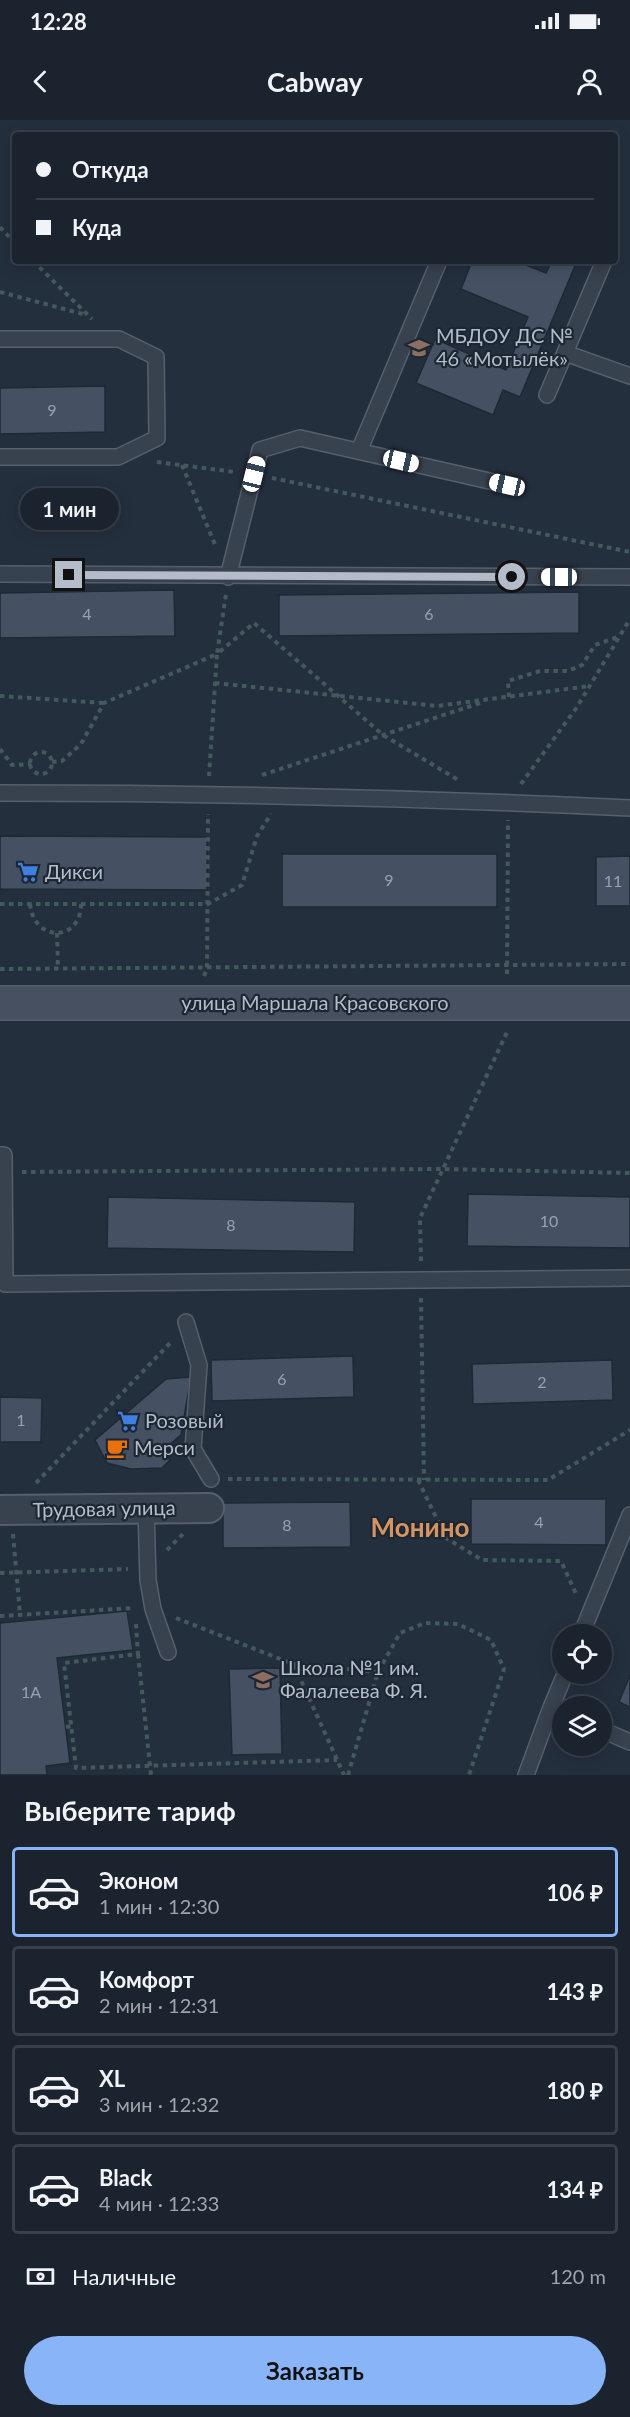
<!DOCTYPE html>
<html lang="ru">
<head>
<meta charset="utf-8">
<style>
  :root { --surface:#1b232e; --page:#242b36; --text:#f1f3f6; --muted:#a0a4aa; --line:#39404a; --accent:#8ab4f8 }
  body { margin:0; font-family:Lato,sans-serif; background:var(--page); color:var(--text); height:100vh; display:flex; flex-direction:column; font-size:22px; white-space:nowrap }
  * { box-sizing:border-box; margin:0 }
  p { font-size:20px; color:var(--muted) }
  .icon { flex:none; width:33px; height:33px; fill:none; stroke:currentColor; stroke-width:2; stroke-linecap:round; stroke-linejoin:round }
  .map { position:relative; height:1655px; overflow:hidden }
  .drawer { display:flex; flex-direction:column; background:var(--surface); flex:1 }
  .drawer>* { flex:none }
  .banner { position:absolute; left:12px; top:12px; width:606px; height:132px; border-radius:6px; box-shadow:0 3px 15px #0003,0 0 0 2px var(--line); display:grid; align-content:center; height:132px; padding:0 24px; background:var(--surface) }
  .buttons { position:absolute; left:552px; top:1504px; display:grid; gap:12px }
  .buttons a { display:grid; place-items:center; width:60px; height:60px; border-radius:50%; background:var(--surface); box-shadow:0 3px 15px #0003,0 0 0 2px var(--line); font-size:30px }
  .end { position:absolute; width:27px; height:27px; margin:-14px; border:8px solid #b4bcc9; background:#111; box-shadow:0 0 0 3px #111 }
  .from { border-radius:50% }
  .bubble { position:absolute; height:42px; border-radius:21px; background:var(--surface); box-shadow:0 3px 15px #0003,0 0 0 2px var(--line); font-size:20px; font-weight:700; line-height:42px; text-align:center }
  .car { position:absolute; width:18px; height:36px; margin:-18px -9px; border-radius:8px; box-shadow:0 0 4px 2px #0007; background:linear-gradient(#fff 24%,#345 0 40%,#fff 0 76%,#345 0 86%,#fff 0) }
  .banner b { display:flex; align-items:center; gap:21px; height:57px; font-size:22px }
  .banner b+b { border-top:2px solid var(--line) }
  .banner i { width:15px; height:15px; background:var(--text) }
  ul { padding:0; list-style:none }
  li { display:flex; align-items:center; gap:18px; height:90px; margin:0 12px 9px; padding:0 12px; border:3px solid var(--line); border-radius:6px }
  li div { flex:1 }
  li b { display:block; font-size:22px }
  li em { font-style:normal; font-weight:700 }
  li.current { border-color:var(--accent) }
  li>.icon { width:54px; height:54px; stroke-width:1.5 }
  h2 { padding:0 24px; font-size:27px; line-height:72px }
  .pay { display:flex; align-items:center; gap:15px; height:66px; padding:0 24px; font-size:22px }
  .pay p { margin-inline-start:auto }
  .action { display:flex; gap:12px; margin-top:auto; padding:12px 24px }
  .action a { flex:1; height:69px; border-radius:36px; background:var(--accent); color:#111; font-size:24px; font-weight:700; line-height:69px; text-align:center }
  .status { display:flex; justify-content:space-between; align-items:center; height:42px; padding:0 30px; background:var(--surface); direction:ltr }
  .status svg { height:16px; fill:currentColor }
  header { display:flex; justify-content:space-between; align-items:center; height:78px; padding:0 24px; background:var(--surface); font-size:27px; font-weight:700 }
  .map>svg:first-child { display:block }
  .building { fill:#455162; stroke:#1f2835; stroke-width:1.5 }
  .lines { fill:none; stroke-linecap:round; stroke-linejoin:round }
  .lane-casing { stroke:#565f6c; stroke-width:18 }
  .street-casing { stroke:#565f6c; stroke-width:32 }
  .secondary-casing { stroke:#565f6c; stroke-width:36 }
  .path { stroke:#44595c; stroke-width:4; stroke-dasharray:4.5 4.5; stroke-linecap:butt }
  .lane { stroke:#38414e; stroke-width:15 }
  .street { stroke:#38414e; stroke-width:28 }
  .secondary { stroke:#465061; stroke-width:33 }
  .route { stroke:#b4bcc9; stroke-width:8 }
  .labels { text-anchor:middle; stroke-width:4.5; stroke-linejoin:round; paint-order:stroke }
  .number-label { font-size:16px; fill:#98a1af }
  .poi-label { font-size:20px; fill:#b4bcc9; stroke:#1d2633; text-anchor:start }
  .street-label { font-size:20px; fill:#b4bcc9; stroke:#1d2633 }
  .district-label { font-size:26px; font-weight:bold; fill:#d59563; stroke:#1d2633 }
</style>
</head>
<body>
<div class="status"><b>12:28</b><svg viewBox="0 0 49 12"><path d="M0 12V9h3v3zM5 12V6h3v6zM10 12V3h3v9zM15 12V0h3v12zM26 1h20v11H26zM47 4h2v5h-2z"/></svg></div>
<header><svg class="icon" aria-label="back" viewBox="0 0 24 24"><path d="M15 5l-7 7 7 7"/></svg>Cabway<svg class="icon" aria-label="person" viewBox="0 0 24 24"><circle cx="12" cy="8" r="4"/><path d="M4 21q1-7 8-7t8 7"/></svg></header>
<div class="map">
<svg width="630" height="1655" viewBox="0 0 630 1655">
  <rect width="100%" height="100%" fill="#242f3e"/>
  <path class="building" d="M472,141H516L546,153L552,141H577L520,277L503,270L493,295L416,263L435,219L506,250L528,197L461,169Z
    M105,266V312L0,314V268Z
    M174,470L175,516L0,518V473Z
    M579,472V513L279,516V475Z
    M0,716L207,717V770L0,769Z
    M282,734H497V787H282Z
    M630,736V786H596V737Z
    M468,1074L630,1077V1128L467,1126Z
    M108,1077L355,1082L354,1132L107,1128Z
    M353,1236L354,1277L212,1281L211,1240Z
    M612,1240L613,1280L473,1284L472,1244Z
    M191,1257L181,1315L162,1331L170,1340L162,1348L131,1349L107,1343L95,1320L166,1259Z
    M0,1277L42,1278L41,1322H0Z
    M471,1379H606V1425L471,1424Z
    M350,1382L351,1427L223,1428V1383Z
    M127,1491L133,1530L57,1538L70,1643L46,1646L47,1655H0V1503Z
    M280,1548L282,1634L232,1635L229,1549Z
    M630,1555V1587L619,1582Z"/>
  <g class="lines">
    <defs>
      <path id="lane" d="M0,219H119L156,237L157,318L118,337H0
        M565,233L630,256
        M547,275L604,141
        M359,331L439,141
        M0,454L630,457
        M228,457L260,330L300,318L507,365
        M0,673C210,673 420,678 630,688
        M0,1035H4L5,1164L630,1158
        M186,1202L199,1245L193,1329L211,1359
        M146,1388L148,1460L153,1489L168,1532
        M581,1515L630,1395
        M550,1590L565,1554
        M602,1610L630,1622
        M526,1655L550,1590L562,1595"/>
      <path id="street" d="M0,1390L209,1388"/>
      <path id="secondary" d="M0,883H630"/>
    </defs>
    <use href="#lane" class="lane-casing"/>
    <use href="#street" class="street-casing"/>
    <use href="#secondary" class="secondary-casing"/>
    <path class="path" d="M0,107L15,123
      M33,141L92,199
      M0,172L83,194
      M157,342L235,352
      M182,345L216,427
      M272,358L630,432
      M215,563L437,586L590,566
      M0,576L104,583
      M509,577L508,561L540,551H568L582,545L595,525L620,516
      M0,629L12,645L31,644
      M30 643a11 11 0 1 1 22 0a11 11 0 1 1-22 0Z
      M52,642L62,641L81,624L104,583L217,534L226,474
      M262,655L483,582
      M209,656L217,534L254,503L383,615L460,661
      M521,664L577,587L630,499
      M0,784H208L242,765L257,716L271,694
      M30,784C34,823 81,822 81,784
      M57,813L58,849
      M0,849L630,844
      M507,854L508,700
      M204,856L207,849L208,694
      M22,1052L443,1049L630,1053
      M421,1141L420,1098L508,910
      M421,1178L424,1360
      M228,1359L548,1360L630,1310
      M418,1360L446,1418L482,1440L561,1441L577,1476
      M36,1363L172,1221
      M13,1414L20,1494
      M167,1430L183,1414
      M0,1453L128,1449
      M0,1496L134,1488
      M176,1498L293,1544L378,1552
      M136,1504L138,1534L64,1543L76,1648L337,1640
      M138,1534L151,1655
      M294,1545L344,1655
      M66,1607L72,1606
      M348,1655L378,1552L400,1513L425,1503L458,1504L491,1520L504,1549L469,1655"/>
    <use href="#lane" class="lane"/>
    <use href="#street" class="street"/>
    <use href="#secondary" class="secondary"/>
  </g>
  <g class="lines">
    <path class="route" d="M69,455L512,457"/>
  </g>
  <defs>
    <symbol id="school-bare" viewBox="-9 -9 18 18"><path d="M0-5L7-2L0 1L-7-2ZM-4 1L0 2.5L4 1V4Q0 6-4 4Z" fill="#8d6e63" stroke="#1d2633" stroke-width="2.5" paint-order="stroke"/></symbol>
    <symbol id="supermarket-bare" viewBox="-9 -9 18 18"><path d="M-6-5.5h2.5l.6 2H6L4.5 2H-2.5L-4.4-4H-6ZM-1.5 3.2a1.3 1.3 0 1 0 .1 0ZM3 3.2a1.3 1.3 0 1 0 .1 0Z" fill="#3f7fe0" stroke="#1d2633" stroke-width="2.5" paint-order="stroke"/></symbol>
    <symbol id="cafe-bare" viewBox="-9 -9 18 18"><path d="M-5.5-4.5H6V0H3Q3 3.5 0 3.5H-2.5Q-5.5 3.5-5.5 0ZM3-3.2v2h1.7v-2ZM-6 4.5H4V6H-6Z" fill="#e8710a" stroke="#1d2633" stroke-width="2.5" paint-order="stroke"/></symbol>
  </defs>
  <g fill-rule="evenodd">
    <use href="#school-bare" x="404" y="213" width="30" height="30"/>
    <use href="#supermarket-bare" x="13" y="737" width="30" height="30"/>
    <use href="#supermarket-bare" x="113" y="1286" width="30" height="30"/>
    <use href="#cafe-bare" x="102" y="1313" width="30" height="30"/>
    <use href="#school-bare" x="248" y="1545" width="30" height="30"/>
  </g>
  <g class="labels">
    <g class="number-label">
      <text x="52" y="296">9</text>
      <text x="87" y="500">4</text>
      <text x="429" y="500">6</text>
      <text x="389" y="766">9</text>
      <text x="613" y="767">11</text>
      <text x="549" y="1107">10</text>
      <text x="231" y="1111">8</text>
      <text x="282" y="1265">6</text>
      <text x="542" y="1268">2</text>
      <text x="21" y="1306">1</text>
      <text x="539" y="1408">4</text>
      <text x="287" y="1411">8</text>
      <text x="31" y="1578">1А</text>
    </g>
    <g class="poi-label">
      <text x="436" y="223">МБДОУ ДC №<tspan x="436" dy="23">46 «Мотылёк»</tspan></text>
      <text x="45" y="759">Дикси</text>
      <text x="145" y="1308">Розовый</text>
      <text x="134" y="1335">Мерси</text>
      <text x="280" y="1555">Школа №1 им.<tspan x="280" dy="23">Фалалеева Ф. Я.</tspan></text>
    </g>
    <g class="street-label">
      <text x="315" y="890">улица Маршала Красовского</text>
      <text transform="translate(104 1389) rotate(-1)" y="7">Трудовая улица</text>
    </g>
    <g class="district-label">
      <text x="420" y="1417">Монино</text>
    </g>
  </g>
</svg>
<div class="buttons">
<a><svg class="icon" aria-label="locate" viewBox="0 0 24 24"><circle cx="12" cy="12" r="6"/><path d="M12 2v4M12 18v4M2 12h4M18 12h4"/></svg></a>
<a><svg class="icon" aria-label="layers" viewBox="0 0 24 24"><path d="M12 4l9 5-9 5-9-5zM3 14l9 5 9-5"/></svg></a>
</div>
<i class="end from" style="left:512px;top:457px"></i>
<i class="end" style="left:69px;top:455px"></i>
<div class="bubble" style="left:20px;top:368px;width:99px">1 мин</div>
<i class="car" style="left:401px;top:341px;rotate:103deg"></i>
<i class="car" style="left:254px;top:354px;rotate:14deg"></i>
<i class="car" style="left:507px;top:365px;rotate:283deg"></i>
<i class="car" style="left:559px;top:457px;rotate:270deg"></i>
<div class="banner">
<b><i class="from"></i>Откуда</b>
<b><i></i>Куда</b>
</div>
</div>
<section class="drawer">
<h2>Выберите тариф</h2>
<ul>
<li class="current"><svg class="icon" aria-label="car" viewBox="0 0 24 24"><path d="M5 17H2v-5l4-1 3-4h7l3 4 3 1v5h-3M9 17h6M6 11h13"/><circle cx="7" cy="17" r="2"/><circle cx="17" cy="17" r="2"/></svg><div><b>Эконом</b><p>1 мин · 12:30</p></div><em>106 ₽</em></li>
<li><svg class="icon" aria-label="car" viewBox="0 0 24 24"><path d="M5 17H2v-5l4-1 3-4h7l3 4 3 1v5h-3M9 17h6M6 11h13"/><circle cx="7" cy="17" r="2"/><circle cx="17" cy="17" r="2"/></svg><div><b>Комфорт</b><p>2 мин · 12:31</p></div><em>143 ₽</em></li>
<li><svg class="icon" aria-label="car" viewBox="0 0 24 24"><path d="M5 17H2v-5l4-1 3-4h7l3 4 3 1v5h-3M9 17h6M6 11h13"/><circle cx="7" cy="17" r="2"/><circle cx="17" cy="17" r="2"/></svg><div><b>XL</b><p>3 мин · 12:32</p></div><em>180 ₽</em></li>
<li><svg class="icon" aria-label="car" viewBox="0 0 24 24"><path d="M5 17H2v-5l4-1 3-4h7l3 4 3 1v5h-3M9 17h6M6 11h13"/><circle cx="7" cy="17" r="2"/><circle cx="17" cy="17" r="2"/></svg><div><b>Black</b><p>4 мин · 12:33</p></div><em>134 ₽</em></li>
</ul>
<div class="pay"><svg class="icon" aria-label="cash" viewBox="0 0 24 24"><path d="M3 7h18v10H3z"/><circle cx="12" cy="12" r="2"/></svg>Наличные<p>120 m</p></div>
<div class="action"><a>Заказать</a></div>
</section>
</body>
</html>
